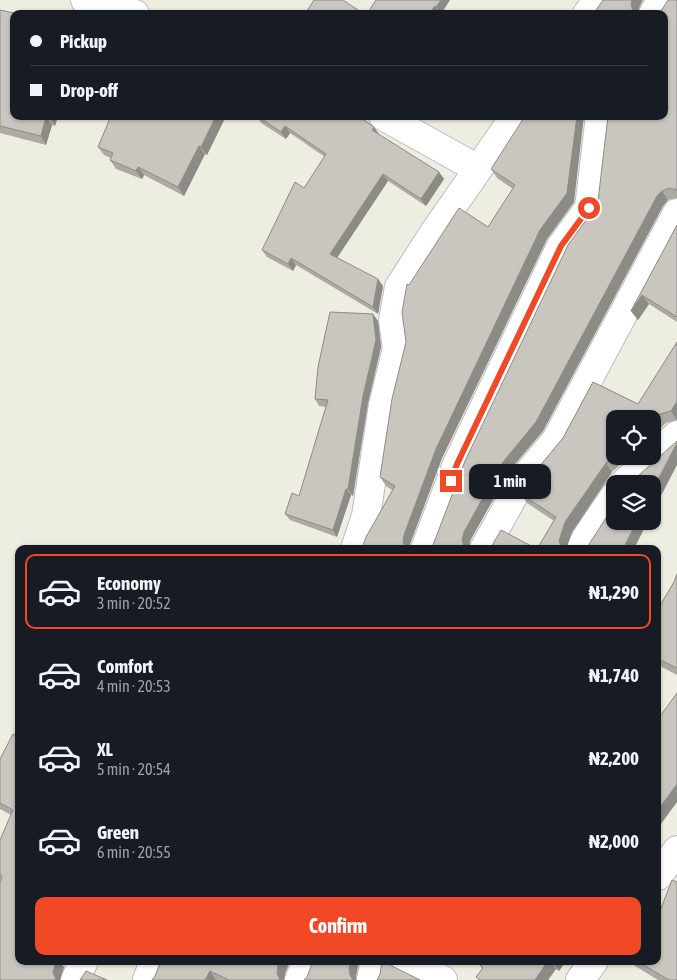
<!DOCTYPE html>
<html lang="en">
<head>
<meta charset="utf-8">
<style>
  :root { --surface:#171b24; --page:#20242c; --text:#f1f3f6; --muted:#9ea1a6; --line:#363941; --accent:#f14925 }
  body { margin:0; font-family:"Asap Condensed",sans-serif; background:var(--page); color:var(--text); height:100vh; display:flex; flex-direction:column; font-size:19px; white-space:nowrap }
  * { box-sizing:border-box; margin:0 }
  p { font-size:16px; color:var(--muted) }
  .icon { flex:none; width:28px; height:28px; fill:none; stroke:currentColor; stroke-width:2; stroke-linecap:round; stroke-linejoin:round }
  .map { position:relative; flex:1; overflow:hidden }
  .sheet { position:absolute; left:15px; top:545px; width:646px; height:420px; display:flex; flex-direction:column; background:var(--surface); border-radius:10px; box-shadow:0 1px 4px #0004 }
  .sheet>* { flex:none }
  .top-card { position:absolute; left:10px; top:10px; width:658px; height:110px; border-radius:10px; box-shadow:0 1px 4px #0004; display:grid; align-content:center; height:110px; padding:0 20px; background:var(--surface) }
  .tools { position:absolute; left:606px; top:410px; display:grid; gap:10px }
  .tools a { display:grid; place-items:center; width:55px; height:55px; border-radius:10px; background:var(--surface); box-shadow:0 1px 4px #0004; font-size:25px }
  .end { position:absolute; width:22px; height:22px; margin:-11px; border:6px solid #f14925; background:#fff; box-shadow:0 0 0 2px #fff }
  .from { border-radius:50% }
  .bubble { position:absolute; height:35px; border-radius:10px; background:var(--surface); box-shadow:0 1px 4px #0004; font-size:16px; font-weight:700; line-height:35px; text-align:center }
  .top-card b { display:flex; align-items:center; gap:18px; height:48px; font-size:19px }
  .top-card b+b { border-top:1px solid var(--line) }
  .top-card i { width:12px; height:12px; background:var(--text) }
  ul { padding:9px 0 0; list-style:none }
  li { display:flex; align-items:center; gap:15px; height:75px; margin:0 10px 8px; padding:0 10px; border:2px solid transparent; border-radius:10px }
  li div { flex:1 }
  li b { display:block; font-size:19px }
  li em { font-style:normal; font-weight:700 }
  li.selected { border-color:var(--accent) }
  li>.icon { width:45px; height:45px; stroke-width:1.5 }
  .action { display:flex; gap:10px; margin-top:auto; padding:10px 20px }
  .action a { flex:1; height:58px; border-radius:10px; background:var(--accent); color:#fff; font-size:20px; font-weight:700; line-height:58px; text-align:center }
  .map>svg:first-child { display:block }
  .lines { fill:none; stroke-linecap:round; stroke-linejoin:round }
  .minor-casing { stroke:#babcc2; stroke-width:30 }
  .minor { stroke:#fff; stroke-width:28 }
  .wall { fill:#adaaa4 }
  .shaded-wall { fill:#8d8b86 }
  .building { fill:#c9c6bf; stroke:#8d8b86 }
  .route { stroke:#f14925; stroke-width:6 }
</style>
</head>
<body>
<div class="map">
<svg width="677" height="980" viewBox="0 0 677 980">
  <rect width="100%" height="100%" fill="#eeede2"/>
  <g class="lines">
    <defs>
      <path id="minor" d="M85,0L135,14
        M587,14L597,0
        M653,14L662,0
        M383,116L478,169
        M623,484L677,435
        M355,549L366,516L383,405L397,348L393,321L399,287L433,234L515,116
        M425,549L457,464L561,246L589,208L600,116
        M484,549L523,479L556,440L677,213
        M581,549L586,538L615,495
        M658,876L677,850
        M406,961L443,980
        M75,980L84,961
        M147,980L154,961
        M299,980L307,961
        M371,980L375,961
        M580,980L594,961"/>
    </defs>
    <use href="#minor" class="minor-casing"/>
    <use href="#minor" class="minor"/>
  </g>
  <path class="wall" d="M677,0V198L668,200L663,206L543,431L509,471L470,541L469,549H431L433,545L595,208Z
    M0,10L14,116H58L55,126L52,125L46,145L0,133Z
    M111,116H226L207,155L205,154L184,196L144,175L142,179L116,169L110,160L111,158L104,155L98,147Z
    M257,116L379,134L378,135L439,172L444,179L426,206L388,181L337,258L383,286L378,314L296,265L293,271L267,257L262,250L325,157L290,133L286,139L261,123Z
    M491,169L574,202L547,239L442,458L410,544L363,545L392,490L386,486L380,477L406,342L409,285L488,227L513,189L497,178Z
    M677,225V322L649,304L638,320L631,311Z
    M378,321L381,347L368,403L353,496L351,495L337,537L290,520L285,514L299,496L326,407L319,406L315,399Z
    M677,342V420L666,423L652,436V419H615V456H630L612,472L572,532L566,549H537L554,521L527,503L521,494L529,479L563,438L593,382L638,404Z
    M677,574V675L658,665V609L674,582Z
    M19,737V961H62L61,964L64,967L60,980H0V840L11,815L0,809V759Z
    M161,961L285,974L284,980H152L155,976Z
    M441,961H450L448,965Z
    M483,961H566L559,971L556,969L548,980H479L476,977L482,969L480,965Z
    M632,961H658L677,980H658L635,966Z"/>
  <path class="shaded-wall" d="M441,0H450L441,14L436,7Z
    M632,0H643L640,6L637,14H634L633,12L631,4Z
    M435,6L440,13L439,14H429Z
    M50,116H58L55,126L50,118Z
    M216,116H226L207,155L201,147Z
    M577,116H584L574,202L547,239L442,458L410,544V549H406L403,542L404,535L436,449Z
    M46,117L52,125L46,145L41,136Z
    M285,126L290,133L286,139L281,132Z
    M374,127L379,134L377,137L372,130Z
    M199,146L205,154L184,196L178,187Z
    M138,167L144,175L142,179L136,171Z
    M439,172L444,179L426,206L421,199Z
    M383,174L388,181L335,261L330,254Z
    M662,191L668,200L663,206L543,431L509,471L470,541L469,549H465L462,540L464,532L503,462L657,196Z
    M291,258L296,265L293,271L288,264Z
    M378,279L383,286L378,314L373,307Z
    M642,295L649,304L638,320L631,311Z
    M373,314L378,321L381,347L368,403L353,496L348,489Z
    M677,401V420L671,411Z
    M677,443V465L652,513V491Z
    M606,463L612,472L572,532L566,549H562L559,541L565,522Z
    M346,489L351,495L337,537L333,530Z
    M637,521H648L634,549H623Z
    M677,784V802L658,828V810Z
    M56,961H62L61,964L64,967L60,980H56L53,972Z
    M280,961H290L285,974L284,980H280L277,973L278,965Z
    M351,961H359L356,977V980H353L350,975L349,968Z
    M445,961H450L448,965Z
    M548,961H550L556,969L548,980H535Z
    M553,961H566L559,971L552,962Z
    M210,971L216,980H205Z"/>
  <path class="building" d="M314,0H343L364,14H305Z
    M376,0H441L436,7L435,6L429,14H367Z
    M603,0H632L631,4L633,12L634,14H595L594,13Z
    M668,0H677V190L669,188L662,191L657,196L536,422L503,462L464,532L462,540L465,549H431L433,545L465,461L568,245L595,208L598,201L608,116H664V14H659Z
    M0,10L19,14H14V116H50V118L46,117L41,136L0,126Z
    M111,116H216L201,147L199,146L178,187L138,167L136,171L110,160L113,153L98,147Z
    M257,116H358L374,127L372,130L439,172L421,199L383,174L330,254L378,279L373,307L291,258L288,264L262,250L295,182L304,188L326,154L285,126L281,132Z
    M525,116H577L567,193L540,230L436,449L404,535L403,542L406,549H360L363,545L366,537L395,486L380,477L392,399L406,342L402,312L407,284L409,285L459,208L488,227L515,185L491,169Z
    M677,225V317L642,295L631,311Z
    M330,312L373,314L376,340L363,396L348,489H346L333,530L285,514L292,493L299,496L328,400L315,399L318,367Z
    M677,342V401L671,411L660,414L652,421V419H615V455L606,463L565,522L559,541L562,549H537L556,517L521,494L529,479L563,438L593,382L638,404Z
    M677,441V443L652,491V484H629Z
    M615,504V521H637L623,549H586Z
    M501,530L537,549H490Z
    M677,574V668L658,659V609L674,582Z
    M677,693V784L658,810V719Z
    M13,734L19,737V961H56L53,972L56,980H0V883L2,876L0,875V840L13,810L0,803V759Z
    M672,880L677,882V980H669L637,961H658V916Z
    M161,961H280L278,965L277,973L280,980H229L210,971L205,980H152L155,976Z
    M313,961H351L349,968L350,975L353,980H304L307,977Z
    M382,961H387L392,966L420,980H377L380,974Z
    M483,961H548L535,980H480L476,977L483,968L480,965Z
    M86,971L107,980H80Z"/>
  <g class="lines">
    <path class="route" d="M451,481L457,464L561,246L589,208"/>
  </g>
</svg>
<div class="tools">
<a><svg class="icon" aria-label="locate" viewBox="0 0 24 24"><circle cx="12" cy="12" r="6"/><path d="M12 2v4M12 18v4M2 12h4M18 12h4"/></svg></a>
<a><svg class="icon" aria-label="layers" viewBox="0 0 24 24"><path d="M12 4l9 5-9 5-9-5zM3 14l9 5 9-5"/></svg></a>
</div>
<i class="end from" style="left:589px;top:208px"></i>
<i class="end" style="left:451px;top:481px"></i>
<div class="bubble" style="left:469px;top:464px;width:82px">1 min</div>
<div class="top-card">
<b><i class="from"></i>Pickup</b>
<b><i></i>Drop-off</b>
</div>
<section class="sheet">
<ul>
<li class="selected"><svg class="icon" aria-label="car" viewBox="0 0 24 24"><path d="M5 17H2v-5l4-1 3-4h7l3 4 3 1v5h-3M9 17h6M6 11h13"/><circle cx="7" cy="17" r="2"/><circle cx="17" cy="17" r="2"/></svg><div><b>Economy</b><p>3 min · 20:52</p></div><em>₦1,290</em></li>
<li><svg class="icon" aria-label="car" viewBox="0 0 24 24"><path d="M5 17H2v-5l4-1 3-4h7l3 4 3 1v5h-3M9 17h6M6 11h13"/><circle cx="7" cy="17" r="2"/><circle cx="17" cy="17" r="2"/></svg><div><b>Comfort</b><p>4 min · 20:53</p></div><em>₦1,740</em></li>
<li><svg class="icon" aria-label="car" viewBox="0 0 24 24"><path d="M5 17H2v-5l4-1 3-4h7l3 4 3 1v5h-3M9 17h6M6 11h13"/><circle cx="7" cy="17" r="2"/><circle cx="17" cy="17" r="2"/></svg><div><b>XL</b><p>5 min · 20:54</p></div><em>₦2,200</em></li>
<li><svg class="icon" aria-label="car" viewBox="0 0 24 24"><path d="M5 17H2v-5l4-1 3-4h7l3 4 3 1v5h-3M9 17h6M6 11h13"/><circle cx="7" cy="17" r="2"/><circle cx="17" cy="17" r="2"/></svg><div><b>Green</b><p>6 min · 20:55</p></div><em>₦2,000</em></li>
</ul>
<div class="action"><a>Confirm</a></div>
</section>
</div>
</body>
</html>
